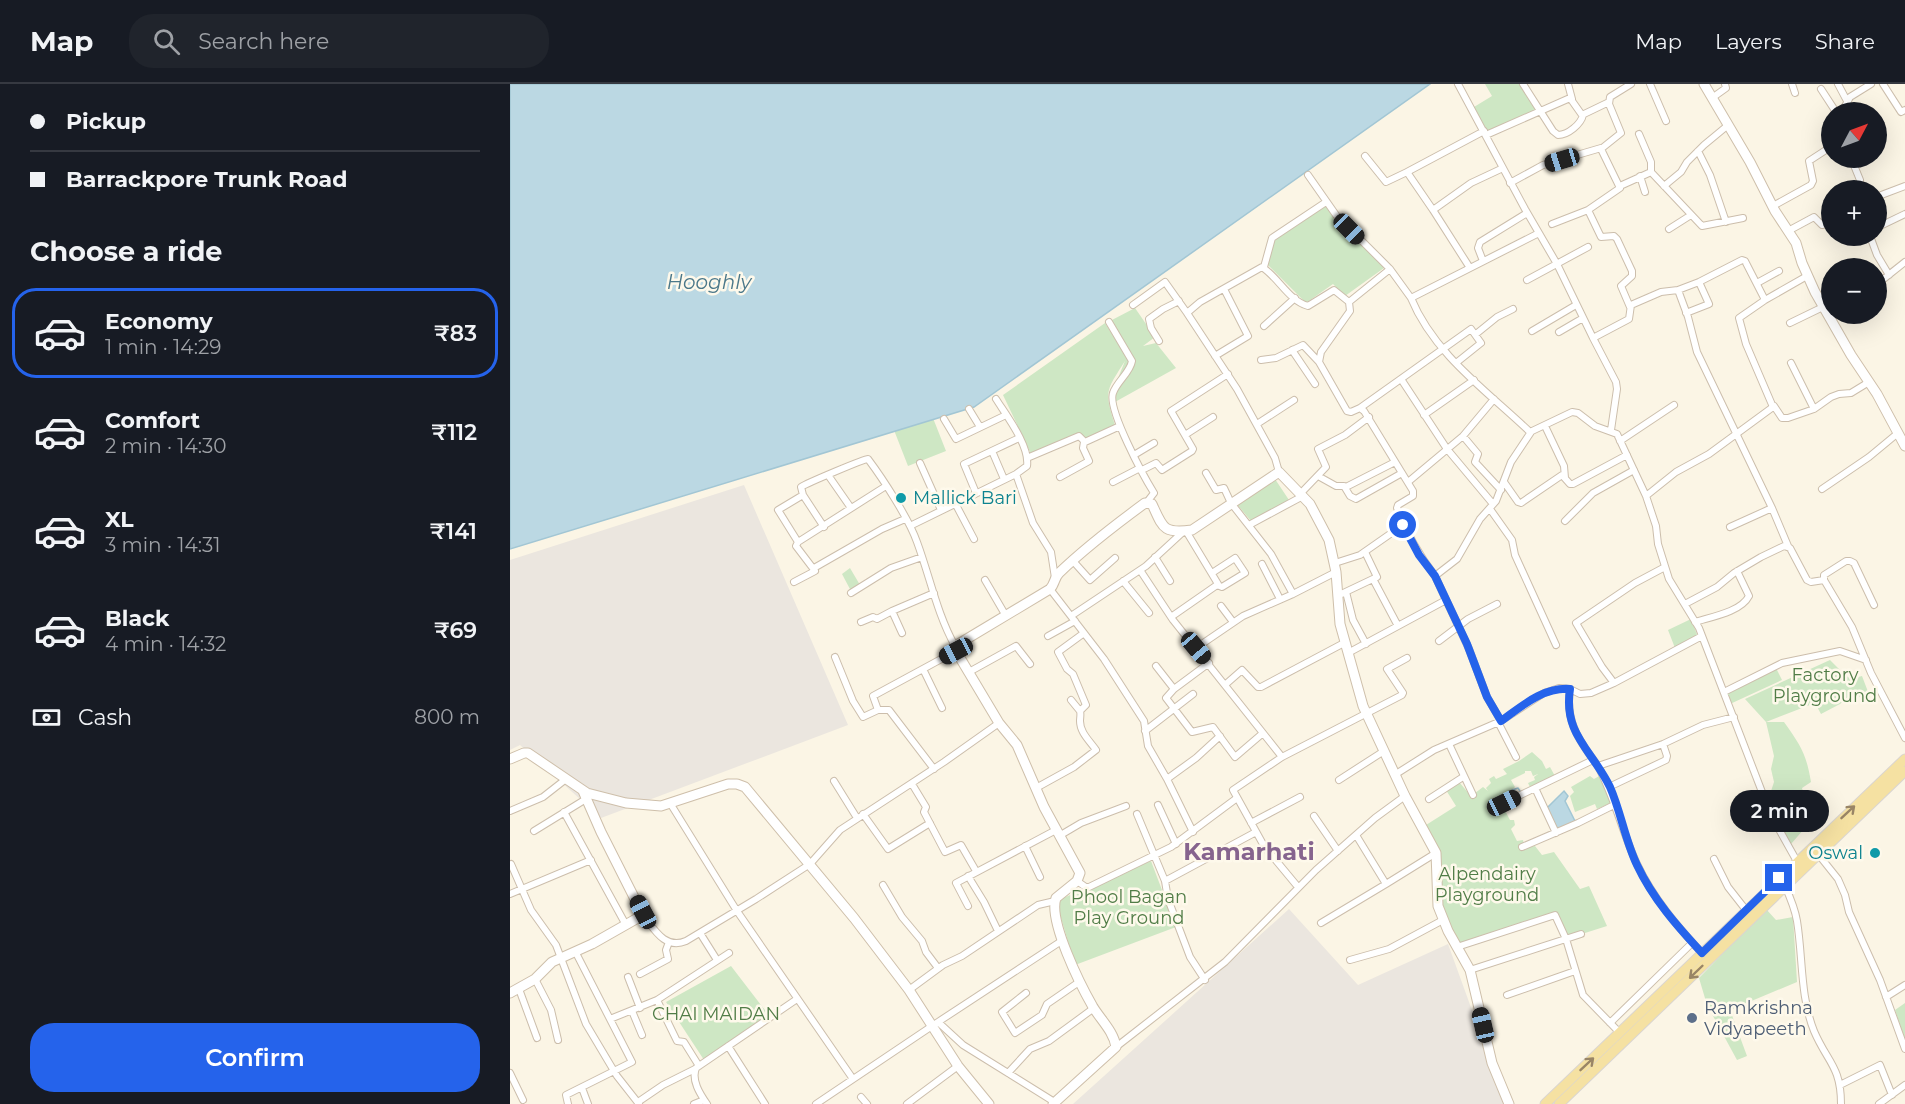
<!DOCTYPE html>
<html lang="en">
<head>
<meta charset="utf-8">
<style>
  :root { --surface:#171b24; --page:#20242c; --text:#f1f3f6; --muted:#9ea1a6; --line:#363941; --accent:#2563eb }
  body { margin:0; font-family:Montserrat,sans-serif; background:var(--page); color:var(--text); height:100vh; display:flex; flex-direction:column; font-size:22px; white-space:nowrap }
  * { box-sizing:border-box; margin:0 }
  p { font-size:20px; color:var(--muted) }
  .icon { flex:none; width:33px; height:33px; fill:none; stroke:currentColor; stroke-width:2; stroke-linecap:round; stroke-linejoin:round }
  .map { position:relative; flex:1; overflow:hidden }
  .panel { display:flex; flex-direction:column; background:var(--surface); width:510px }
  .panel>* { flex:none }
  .guide { display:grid; align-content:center; height:132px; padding:0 30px; background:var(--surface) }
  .needle { width:39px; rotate:49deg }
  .tools { position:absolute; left:1311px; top:18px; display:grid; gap:12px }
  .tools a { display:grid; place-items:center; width:66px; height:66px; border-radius:50%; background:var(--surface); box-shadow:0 6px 24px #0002; font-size:30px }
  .end { position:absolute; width:27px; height:27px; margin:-14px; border:8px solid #2563eb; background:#fff; box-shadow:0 0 0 3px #fff }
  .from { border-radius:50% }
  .bubble { position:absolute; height:42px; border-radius:21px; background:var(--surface); box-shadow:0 6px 24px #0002; font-size:20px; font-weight:600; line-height:42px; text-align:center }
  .car { position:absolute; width:18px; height:36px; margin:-18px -9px; border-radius:8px; box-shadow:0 0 4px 2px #0007; background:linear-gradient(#222 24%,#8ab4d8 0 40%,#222 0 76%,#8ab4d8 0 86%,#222 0) }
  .guide b { display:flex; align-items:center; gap:21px; height:57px; font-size:22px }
  .guide b+b { border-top:2px solid var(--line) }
  .guide i { width:15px; height:15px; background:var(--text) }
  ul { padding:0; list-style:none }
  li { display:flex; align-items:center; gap:18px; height:90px; margin:0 12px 9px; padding:0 18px; border:3px solid transparent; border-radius:24px }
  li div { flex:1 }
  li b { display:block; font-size:22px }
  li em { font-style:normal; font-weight:600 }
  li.current { border-color:var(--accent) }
  li>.icon { width:54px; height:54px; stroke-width:1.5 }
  h2 { padding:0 30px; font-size:27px; line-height:72px }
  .pay { display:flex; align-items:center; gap:15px; height:66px; padding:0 30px; font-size:22px }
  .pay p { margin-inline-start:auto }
  .button { display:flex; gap:12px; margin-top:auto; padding:12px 30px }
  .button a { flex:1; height:69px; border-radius:24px; background:var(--accent); color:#fff; font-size:24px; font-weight:600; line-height:69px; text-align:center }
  header { display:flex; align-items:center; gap:36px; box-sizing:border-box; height:84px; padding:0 30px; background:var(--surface); border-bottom:2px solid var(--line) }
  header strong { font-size:28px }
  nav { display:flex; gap:33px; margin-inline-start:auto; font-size:21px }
  .search { width:420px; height:54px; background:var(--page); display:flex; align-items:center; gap:15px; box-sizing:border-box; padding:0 21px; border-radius:24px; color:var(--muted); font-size:22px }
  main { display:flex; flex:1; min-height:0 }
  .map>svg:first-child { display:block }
  .industrial { fill:#ebe6df }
  .green { fill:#cee7c4 }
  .water { fill:#bbd8e3; stroke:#a2c6d4; stroke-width:1.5 }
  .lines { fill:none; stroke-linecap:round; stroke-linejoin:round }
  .stream { stroke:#a2c6d4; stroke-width:1.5 }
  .street-casing { stroke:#ccbeac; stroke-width:8 }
  .secondary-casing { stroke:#cebfaa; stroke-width:11 }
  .primary-casing { stroke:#dad5d0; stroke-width:11 }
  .street { stroke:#fff; stroke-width:6 }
  .secondary { stroke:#fff; stroke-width:9 }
  .primary { stroke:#f5e1a2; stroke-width:9 }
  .oneway { stroke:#998566 }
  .route { stroke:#2563eb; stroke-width:8 }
  .culture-dot { fill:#0f9aa8; stroke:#fef9eb; stroke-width:2 }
  .service-dot { fill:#5c6f8a; stroke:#fef9eb; stroke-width:2 }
  .labels { text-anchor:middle; stroke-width:5; stroke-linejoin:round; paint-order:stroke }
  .culture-label { font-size:18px; fill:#0d838f; stroke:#fef9eb; text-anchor:start }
  .park-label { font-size:18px; fill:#517d47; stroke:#fef9eb }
  .service-label { font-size:18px; fill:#4e5e75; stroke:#fef9eb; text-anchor:start }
  .water-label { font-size:20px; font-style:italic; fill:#4b788a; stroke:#fef9eb }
  .district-label { font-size:24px; font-weight:bold; fill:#86648e; stroke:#fef9eb }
</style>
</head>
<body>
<header>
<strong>Map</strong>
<div class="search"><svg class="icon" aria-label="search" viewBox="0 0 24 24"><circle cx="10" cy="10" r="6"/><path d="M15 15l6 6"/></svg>Search here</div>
<nav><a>Map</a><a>Layers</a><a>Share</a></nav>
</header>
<main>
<section class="panel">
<div class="guide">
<b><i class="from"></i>Pickup</b>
<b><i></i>Barrackpore Trunk Road</b>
</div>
<h2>Choose a ride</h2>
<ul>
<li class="current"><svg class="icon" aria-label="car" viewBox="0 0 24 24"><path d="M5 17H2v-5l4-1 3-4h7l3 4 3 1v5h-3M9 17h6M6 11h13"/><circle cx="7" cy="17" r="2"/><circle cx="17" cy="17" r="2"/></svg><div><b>Economy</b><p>1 min · 14:29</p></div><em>₹83</em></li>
<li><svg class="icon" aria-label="car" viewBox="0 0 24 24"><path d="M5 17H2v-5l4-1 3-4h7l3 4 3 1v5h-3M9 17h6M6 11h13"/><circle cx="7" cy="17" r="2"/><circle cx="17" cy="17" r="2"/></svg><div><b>Comfort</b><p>2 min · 14:30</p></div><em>₹112</em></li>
<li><svg class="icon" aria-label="car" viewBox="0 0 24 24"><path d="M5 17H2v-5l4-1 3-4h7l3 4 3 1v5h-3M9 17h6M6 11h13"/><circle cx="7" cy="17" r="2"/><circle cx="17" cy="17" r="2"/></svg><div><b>XL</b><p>3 min · 14:31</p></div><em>₹141</em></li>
<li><svg class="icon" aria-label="car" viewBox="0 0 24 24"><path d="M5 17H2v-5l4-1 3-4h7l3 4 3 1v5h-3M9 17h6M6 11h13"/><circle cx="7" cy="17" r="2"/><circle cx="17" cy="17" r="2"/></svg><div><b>Black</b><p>4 min · 14:32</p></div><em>₹69</em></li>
</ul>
<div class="pay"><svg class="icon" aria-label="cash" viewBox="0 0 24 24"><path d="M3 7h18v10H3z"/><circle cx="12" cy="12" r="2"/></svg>Cash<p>800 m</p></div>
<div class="button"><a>Confirm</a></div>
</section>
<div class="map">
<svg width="1395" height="1020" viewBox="0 0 1395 1020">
  <rect width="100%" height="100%" fill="#fbf5e5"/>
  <path class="industrial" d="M234,401L338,641L91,734L10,661L0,666V476Z
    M779,825L848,901L938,860L996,1020H563Z"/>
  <path class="green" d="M975,0H1011L1028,26L977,49L964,23L982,12Z
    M815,121L874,184L835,212L823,200L796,219L758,181L764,155Z
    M625,224L645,253L633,262L646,259L666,284L605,318L606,299L615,277C596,307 594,307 605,341L573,355L570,350L521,370L493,311L595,239L617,274L620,268L600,237Z
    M421,329L436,367L398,382L382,341Z
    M765,395L779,416L741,437L725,418Z
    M340,484L350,501L341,507L332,490Z
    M1181,535L1188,553L1165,564L1158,546Z
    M1320,576L1335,591L1341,595L1352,592L1360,613L1354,618L1346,609L1339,612L1330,620L1311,630L1305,619L1256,638L1235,615Z
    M1266,584L1272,596L1220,620L1214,608Z
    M1256,638H1274C1291,662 1296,669 1301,698L1292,704L1301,737L1281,760L1268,739L1258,716L1264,698L1261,685L1264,672Z
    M1022,668L1032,677L1036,685L1040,683L1046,694L1021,705L1018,699L1025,696L1024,693L1028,690L1023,692L1021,687H1015V689L1001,696L1005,703L1002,706L1004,713L988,722L992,721L1000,736H1004L1005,741L1001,745L1007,757L1013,756L1014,761L1011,764L1025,762L1032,771L1044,768L1070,805L1079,802L1097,842L1056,855L1047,829L948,860C927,832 922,776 916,741L946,722L936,706L949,698L961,712L973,703L978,707L976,704L981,699L979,695L984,692L986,695L997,690L993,685L1009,677Z
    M1091,691L1103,718L1087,725L1085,720L1065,728L1060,712L1064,708L1061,703L1080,692L1084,695Z
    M641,777L666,843L565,881L546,817Z
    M1256,825L1266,836L1283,833L1287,898L1220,926L1237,972L1227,976L1197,921L1189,894Z
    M221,882L261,934L196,979L156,918Z
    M1395,919V955L1385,926Z"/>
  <path class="water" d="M0,0H920L464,323L0,465Z
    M1054,707L1058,712L1055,717L1066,739L1047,747L1037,724Z"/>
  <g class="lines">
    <path class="stream" d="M1002,706L1008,704L1010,707"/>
    <defs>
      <path id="street" d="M948,0L1015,125L1047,180L1083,254L1119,235L1121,221L1151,208L1168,206L1189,198L1232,176L1235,177L1255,216
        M1013,0L1043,47L1048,51C1058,51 1071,40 1073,31
        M1058,0L1062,15
        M1140,0L1156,37
        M1282,0L1285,9
        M1328,0L1337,17
        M1373,0L1391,28L1395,26
        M1311,5L1326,28
        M1202,14L1216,4L1215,0
        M1332,28L1340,13L1361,0
        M1129,50L1141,78V88
        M976,51L1060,14L1072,31L1099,18
        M1188,67L1200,91L1216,138
        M855,72L876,98L897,88L923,126L961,99L993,84
        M1341,74L1350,96
        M897,88L974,47
        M798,91L826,131L880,185L901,214L1029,149
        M1130,92L1135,108
        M1000,99L1033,81L1091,64
        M1110,102L1141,88L1192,142L1233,134
        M1154,102L1171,88L1177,78L1194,61L1217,42
        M1366,113L1395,102
        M1263,122L1301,101L1303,97L1299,77L1322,62
        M923,126L960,184
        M1078,126L1091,153L1104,152L1107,155L1122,187V192L1111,202L1120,223
        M1042,140L1078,126L1110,104L1091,65L1111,49L1099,20L1100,13L1121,0
        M1366,144L1395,130
        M1159,145L1181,131
        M1278,147L1304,133L1312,141L1322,139
        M1360,152L1367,171L1379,191
        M973,177L968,164L970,158L1017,129
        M754,183L762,154L816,118
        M1017,196L1078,163
        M1247,199L1269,187
        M1366,201L1395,178
        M1168,206L1178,233L1187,268L1262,424L1278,462
        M901,214C924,270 977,307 1020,348L1062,328L1068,329L1085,342L1107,350L1136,412L1146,442L1148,460L1159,495L1189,544L1252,708L1266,740L1289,781
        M839,218L840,227L811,268L809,278L837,327L841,328L850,324L854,327L903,407V412L888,421L887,424C897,450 909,471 925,492
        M623,221L655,198L677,229
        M1176,229L1199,220L1189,198
        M599,238L622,277C620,289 607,297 603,309C597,325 634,393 644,409L637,418
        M1280,239L1313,223
        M754,242L785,214
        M1022,247L1066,221
        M1049,248L1073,234
        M966,250L987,233L1003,225
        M1083,254L1106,298L1107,305L1101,346
        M649,257L641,244L639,235L653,225L669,217
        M782,266L805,300
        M705,272L738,252L714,205
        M751,276L766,274L793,261L809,278
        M1281,279L1304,325
        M891,295L937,365L983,420
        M1264,322L1272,334H1278L1304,325L1321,313L1329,310L1341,309L1359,298
        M850,324L961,245L971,259L946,279
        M459,325L470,343
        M914,331L964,296
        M434,335L446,355L496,331
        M747,340L784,316
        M1035,342L1054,382L1055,394
        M675,351L703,333
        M953,352L968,370L965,378L991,406
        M1110,357L1164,321
        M482,367L494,395
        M624,371L644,359
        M517,374L569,352L575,358L610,342
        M410,379L431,426
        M632,386L646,379L652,386L682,367L683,365L661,327L718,290
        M769,388L765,374L727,305L677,229L690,218L752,183C768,193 779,217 798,222L824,206L839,218L880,185
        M696,389L706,406L714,404L721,419L761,470L783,510
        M506,390L523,439L541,468L545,494
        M318,391L341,424
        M808,392L826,402H834L840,412L846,415L892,389
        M550,393L579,377L573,364L574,358
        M603,398L630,384
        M898,398L953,352L984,315
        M994,398L1008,418L1011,419L1052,391L1060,400H1063L1117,371
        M836,403L885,378
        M1312,405L1359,373L1388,349
        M466,409L454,380L509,354
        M791,409L816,383L808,365L835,351L859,333
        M293,411L268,426L288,458L376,402
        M1136,412L1166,388L1199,370L1263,323L1236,260L1229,234L1255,216L1297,192
        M445,419L464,455
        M980,425L1002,456L1005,471L1046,561
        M1055,437L1083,409L1124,386
        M739,441L793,412
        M400,442L506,390L517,382C520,362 496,331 486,315
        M314,443L293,411L291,403C297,399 354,375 358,375C373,395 399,435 407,458C420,493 427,530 445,562
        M1220,443L1262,424
        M676,447L708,500
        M645,473L660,497
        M563,477L580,496L605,474
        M825,479L850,471L893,441
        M752,480L770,515
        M304,484L372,445L395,435
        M630,486L663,536L772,673
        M863,495L888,542
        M475,496L496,532
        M613,497L639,529
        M284,498L305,487L286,462L288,458
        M540,505L594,575L634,637L638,662L657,695L683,748
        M836,508L843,536L856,560
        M341,509L381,484L412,473
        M827,512L867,493L855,468
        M1175,520L1207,503L1224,489L1251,473L1274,462L1280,464L1297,496L1301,498L1314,496
        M1364,521L1344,479L1340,477H1336L1314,491V496L1342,543L1361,589L1395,654
        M711,522L723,538
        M561,532L636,482L674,447
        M661,533L707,501L712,503L735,489L725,474L702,489
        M351,538L363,533L367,535L382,527
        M1185,538C1201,533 1231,528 1239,512L1227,487
        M392,549L382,527L424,509
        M538,552L565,537
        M929,557L958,535L987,520
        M686,564L733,532L783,510L826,488
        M838,569L936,516
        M325,573L343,617L353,633L368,626L363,612L446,567
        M646,582L664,605L656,614L682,648L703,643L725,673L753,649
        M413,585L432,624
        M459,588L506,562L520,580
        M1104,599L1092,583L1066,539L1125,499L1155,483
        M716,600L732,586L748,603H751L834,559
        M664,605L699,579
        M1060,605C1055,637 1069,657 1088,682L1153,660L1193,641L1224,633
        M1214,608L1272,579L1330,567L1356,576
        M561,616L570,627
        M368,626H379L424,685
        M991,637L977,613L959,565L925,492L947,475L970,435L986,417L1001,378L1021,348
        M988,638L1006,673
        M635,647L683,610
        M939,660L963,711
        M1088,682C1105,714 1112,748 1127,780C1143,814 1167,842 1192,869
        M886,690L924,666L991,637L1034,609L1049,604L1060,605L1070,610L1081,609L1104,599L1192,552
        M657,695L686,674L710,652
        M829,696L874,667
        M324,697L347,734
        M402,700L416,723L414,728L435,768L451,761L466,787
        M1099,703L1156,676L1157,672L1153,660
        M526,704L564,683L586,666C580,657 570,649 570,637C570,634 571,630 570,627L576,621L563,590L557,585L548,568L574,549
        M1025,704L1046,749
        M919,715L953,693
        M160,719L227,827L343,995
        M994,719L1083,676
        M648,721L666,760
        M0,727L33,713L56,695
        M54,728L116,841
        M353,730L378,765L420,739
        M627,730L655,797L746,748
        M804,732L828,767
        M741,739L790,713
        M24,747L76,715
        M549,752L571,739L616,722
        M515,762L530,793
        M1012,763L1068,739L1106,720
        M1308,770L1328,795L1335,811L1339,828L1370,896L1395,965
        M1204,775L1218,803L1236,826
        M1,780L21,826L46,861L76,940L107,992L129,1020
        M458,792L474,818L488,847
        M567,797L577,804L661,763L727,714
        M655,797L658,815L680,873L695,896
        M876,800L926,769
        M373,801L392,833L412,857L416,868L428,884
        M1275,802C1280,813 1285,825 1287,837C1293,874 1290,912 1304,947C1317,978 1331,982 1331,1020
        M788,803L754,762L723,706L772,673L892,611L893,609L877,585L897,574
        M0,810L81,776
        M458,822L446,799L546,746
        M133,831C144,845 155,866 176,857L246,815L300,780L330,746L434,678L489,639
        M811,839L876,800L846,751
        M190,849L207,876
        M947,863L1045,831L1056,855L1073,911L1110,949
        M840,876L879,865L933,836
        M960,886L1071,850
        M130,890L158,875L156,866L159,858
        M118,893L130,924
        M25,895L41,926L48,956
        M9,905L27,954
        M399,906L433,881L452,872L528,821L545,817
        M516,909L492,928L505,949L532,931L537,920L569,898
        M997,911L1065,887
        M1376,913L1395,901
        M147,916L167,957L174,958L189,982
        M122,927L132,951
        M100,935L147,916L219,869
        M428,938L553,856
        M1100,939L1182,859
        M218,962L255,1020
        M606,963L715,878L806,786L865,734L895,712
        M0,989L13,1016
        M498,989L520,965L539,957L584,924
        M1330,1001L1370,981L1382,1011
        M72,1004L78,1020
        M351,1013L357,1020
        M128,1018L153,1001L185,985
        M58,1020L56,1011L122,978L65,867
        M184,1020L194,1016
        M197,1020C190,1010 181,996 186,984L287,915
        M306,1020L428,938L453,961L546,1019
        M397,1020L448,982
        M1369,1020L1395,1001"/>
      <path id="secondary" d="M1194,0L1240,78L1265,127L1286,159L1292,179L1305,208L1341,271L1367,310L1395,362
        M0,675L14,669H18L77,709L116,719L151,722L218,700H227L235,703L344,834L399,906L448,982L479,1020
        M0,909L25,895L42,878L82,860L133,831L91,748L73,707
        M543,1020L606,963C604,948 591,936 583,923C571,902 538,837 546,814L567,797L570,789L534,723L507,661L489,639L446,567L445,562L540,505C545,500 544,494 549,489C576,463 605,441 635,419L642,420C653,444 653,450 682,446L769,388L800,420L819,456L826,488L830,540L853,622L895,712L926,769L928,822L938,847L960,886L982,979L999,1020"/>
      <path id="primary" d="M1035,1020L1395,675
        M1049,1020L1395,687"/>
    </defs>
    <use href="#street" class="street-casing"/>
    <use href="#secondary" class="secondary-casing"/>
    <use href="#primary" class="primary-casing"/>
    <use href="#street" class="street"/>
    <use href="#secondary" class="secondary"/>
    <use href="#primary" class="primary"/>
  </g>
  <defs><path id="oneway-shaft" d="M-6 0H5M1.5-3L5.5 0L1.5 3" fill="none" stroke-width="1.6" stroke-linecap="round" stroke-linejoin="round" transform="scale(1.5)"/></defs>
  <g class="oneway">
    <use href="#oneway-shaft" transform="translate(1338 728) rotate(-43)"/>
    <use href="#oneway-shaft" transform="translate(1186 888) rotate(136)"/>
    <use href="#oneway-shaft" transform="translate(1077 980) rotate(-43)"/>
  </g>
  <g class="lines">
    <path class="route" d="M893,441L909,471L925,492L957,560L977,613L991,637C1012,622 1033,603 1060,605C1053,650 1082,666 1100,703C1111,728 1115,756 1127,781C1143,815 1167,842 1192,869L1269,794"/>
  </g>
  <g class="culture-dot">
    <circle cx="391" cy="414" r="6"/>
    <circle cx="1365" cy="769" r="6"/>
  </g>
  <circle class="service-dot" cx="1182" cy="934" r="6"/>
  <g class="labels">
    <g class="culture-label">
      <text x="403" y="420">Mallick Bari</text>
      <text x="1353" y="775" text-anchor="end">Oswal</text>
    </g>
    <g class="park-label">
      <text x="1315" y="597">Factory<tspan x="1315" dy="21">Playground</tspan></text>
      <text x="977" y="796">Alpendairy<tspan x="977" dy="21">Playground</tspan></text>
      <text x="619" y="819">Phool Bagan<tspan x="619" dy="21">Play Ground</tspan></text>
      <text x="206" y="936">CHAI MAIDAN</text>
    </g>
    <g class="service-label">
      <text x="1194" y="930">Ramkrishna<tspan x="1194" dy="21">Vidyapeeth</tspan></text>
    </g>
    <g class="water-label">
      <text x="199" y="205">Hooghly</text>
    </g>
    <g class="district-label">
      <text x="739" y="776">Kamarhati</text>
    </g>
  </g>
</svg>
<div class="tools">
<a><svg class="needle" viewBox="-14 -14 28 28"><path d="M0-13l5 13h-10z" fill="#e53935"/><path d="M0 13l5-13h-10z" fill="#9ea1a6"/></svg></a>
<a>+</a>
<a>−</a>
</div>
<i class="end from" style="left:893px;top:441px"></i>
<i class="end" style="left:1269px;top:794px"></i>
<div class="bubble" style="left:1220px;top:706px;width:99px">2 min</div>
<i class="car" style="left:1052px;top:76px;rotate:253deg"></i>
<i class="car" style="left:839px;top:145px;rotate:135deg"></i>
<i class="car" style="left:686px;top:564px;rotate:140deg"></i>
<i class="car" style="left:446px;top:567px;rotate:242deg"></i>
<i class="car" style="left:994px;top:719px;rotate:64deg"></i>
<i class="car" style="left:133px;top:828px;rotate:332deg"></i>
<i class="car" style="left:973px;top:941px;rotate:347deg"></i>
</div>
</main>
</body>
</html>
